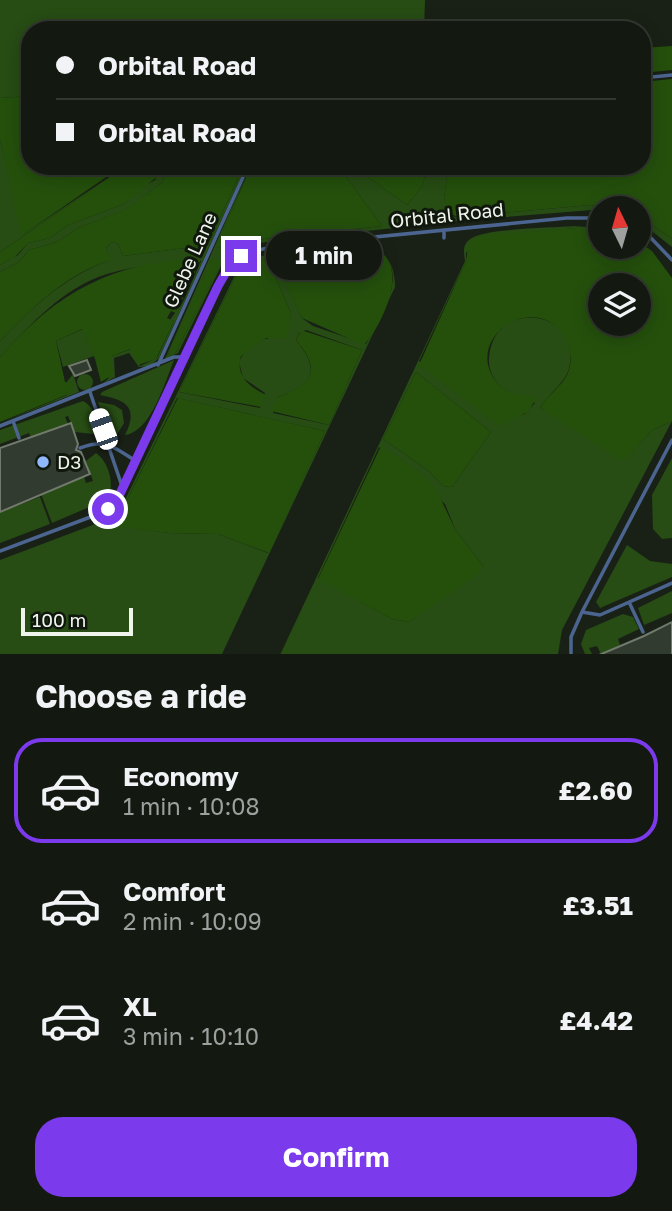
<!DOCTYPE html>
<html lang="en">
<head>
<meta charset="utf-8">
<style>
  :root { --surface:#131910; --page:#1c2219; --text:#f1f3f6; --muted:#9da09f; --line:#323830; --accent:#7c3aed }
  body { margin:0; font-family:"Golos Text",sans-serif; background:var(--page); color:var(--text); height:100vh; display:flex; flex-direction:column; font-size:26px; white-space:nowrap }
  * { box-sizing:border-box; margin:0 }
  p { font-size:23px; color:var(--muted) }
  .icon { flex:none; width:38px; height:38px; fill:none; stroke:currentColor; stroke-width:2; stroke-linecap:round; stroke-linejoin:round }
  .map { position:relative; height:654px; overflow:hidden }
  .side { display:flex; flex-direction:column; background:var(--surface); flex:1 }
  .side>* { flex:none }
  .top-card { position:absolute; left:21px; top:21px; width:630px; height:154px; border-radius:28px; box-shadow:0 4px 18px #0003,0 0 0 2px var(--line); display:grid; align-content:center; height:154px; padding:0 35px; background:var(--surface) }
  .needle { width:46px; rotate:355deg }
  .fabs { position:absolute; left:588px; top:196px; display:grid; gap:14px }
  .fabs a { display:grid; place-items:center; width:63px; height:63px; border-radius:50%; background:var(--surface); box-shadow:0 4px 18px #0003,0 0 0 2px var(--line); font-size:35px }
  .scale { position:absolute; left:21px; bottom:18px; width:112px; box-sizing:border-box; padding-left:7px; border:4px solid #eff5ed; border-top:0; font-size:19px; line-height:24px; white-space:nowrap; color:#eff5ed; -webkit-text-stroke:5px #10170d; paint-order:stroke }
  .end { position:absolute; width:32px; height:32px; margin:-16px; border:9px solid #7c3aed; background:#fff; box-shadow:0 0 0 4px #fff }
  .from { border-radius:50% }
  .bubble { position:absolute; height:49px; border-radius:24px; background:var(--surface); box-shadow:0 4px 18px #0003,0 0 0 2px var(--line); font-size:23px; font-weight:700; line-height:49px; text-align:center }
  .car { position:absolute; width:21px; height:42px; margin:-21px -10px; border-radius:9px; box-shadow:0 0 5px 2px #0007; background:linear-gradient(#fff 24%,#345 0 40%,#fff 0 76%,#345 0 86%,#fff 0) }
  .top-card b { display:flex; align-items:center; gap:24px; height:66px; font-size:26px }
  .top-card b+b { border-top:2px solid var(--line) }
  .top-card i { width:18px; height:18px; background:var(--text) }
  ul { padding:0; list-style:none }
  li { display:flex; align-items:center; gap:21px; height:105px; margin:0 14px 10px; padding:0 21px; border:4px solid transparent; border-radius:28px }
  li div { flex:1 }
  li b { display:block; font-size:26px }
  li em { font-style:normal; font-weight:700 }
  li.current { border-color:var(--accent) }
  li>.icon { width:63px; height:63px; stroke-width:1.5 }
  h2 { padding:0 35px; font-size:32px; line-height:84px }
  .cta { display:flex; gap:14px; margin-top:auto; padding:14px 35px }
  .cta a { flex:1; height:80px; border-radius:28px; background:var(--accent); color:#fff; font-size:28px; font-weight:700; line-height:80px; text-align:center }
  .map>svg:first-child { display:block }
  .green { fill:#274c14; fill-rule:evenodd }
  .forest { fill:#24500c; fill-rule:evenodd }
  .building { fill:#323b2f; stroke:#717a6d; stroke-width:2 }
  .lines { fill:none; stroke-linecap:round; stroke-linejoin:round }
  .lane { stroke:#4c6590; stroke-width:3.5 }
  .route { stroke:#7c3aed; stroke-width:9 }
  .poi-dot { fill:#90b8fd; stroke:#10170d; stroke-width:2.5 }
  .labels { text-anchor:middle; stroke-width:6; stroke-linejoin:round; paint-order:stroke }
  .street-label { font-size:19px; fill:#eff5ed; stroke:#10170d }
  .poi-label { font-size:19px; fill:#eff5ed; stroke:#10170d; text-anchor:start }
</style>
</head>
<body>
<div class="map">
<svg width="672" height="655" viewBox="0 0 672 655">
  <rect width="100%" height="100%" fill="#192116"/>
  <path class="green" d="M0,0H425L424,30H30V96L0,98Z
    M0,139L22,235L126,166L0,252Z
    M160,166H167L163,182L126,210L78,228L57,242L29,250L19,262L0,272V265L18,255L28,243L50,238L68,225L124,204L144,186L155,180Z
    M243,166H246L159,358L150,366L139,367L129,353L114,358L115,377L102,384L108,379L112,356L131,349L140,366L157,358L174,321L170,320L184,300L201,261L199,259C168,263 137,265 107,274C64,287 30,325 0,357V341C32,307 66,276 110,260L106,248L112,242L118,244L123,256L208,245Z
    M250,166L217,247L237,248L263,239L382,226L338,166H352L407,205L422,186L428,166H449L444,197L450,216L457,217L590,205L617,208L457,221L249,244L224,260L178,353L165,359ZM222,260L176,352L167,356L170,351Z
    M639,216L672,239V247L639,221Z
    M574,226L600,228H575L480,238L466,253V261L419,361L513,417L525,414L535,403C523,396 511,396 501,387C493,379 488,369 489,358C492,300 578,306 570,364C568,382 549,392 540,408L627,457L651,431L672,421L562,630L558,654L280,655L465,261C464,253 462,246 469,240C481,228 554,228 574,226ZM416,372L491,432L452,487L443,486L429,471L383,439ZM379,447L445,504L455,529L483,566L409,622L392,619L318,578Z
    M361,246C386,247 395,265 395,287L222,654L0,655V560L98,523L121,508L238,269L261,256ZM361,248C419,255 383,315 366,344L313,326L302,318L274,256ZM267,258L291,313L282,337C265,336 245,345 239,362L243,378L265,393L260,408L179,392L236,276L249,262ZM306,330L362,350L329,425L273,413L278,397C314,384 321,371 296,340L299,333ZM177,398L325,431L268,553L218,534L169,533L102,523L122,510Z
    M83,329L94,356L63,367L56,341Z
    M174,360C165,382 151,432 125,435C139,407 126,400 100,395L102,392Z
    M77 382a8 8 0 1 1 16 0a8 8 0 1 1-16 0Z
    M73,374L79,392L0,423L67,395L66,383Z
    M83,401C94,407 101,423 93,434L75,432L68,416L65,417L68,424L31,438L29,433L0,444V430Z
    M98,402L114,405L122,410L124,423L116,436L109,432Z
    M96,453C109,462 115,485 108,499L52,523L41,494L84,477L86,483L93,481L86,461Z
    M672,458V538L662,539L653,529L652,495Z
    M40,497L50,524L0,543V512Z
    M627,545L650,561L672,564V577L600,608L596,602Z
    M672,591V613L644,625L638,608Z
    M623,614L633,617L639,629L618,639L620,645L601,654L597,646L589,648L592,654H585L581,644L586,630Z"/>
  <path class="forest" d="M672,46V70L642,73V48Z
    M672,79V239L639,216V208L590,205L457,217L448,212L444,197L449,166H642V82Z
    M30,96V166H122L21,236L0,139V98Z
    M126,166H160L159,175L124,204L68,225L50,238L28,243L15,257L0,265V252Z
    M167,166H243L208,245L123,256L118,244L112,242L106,248L111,260C66,274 32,308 0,341V272L19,262L29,250L57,242L78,228L125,210L163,182Z
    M251,166H338L382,226L263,239L237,248L216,247Z
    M352,166H428L422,186L407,205Z
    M575,228H600V247H639V242L652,251L672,278V421L651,431L627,458L620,460L540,408C547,395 561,387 567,375C573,363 571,350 565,339C540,289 463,335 495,380C511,401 525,391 536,399L528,412L499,426L419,365L466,261L469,241L484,235ZM600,285H639V324H600Z
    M361,248C417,250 385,322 364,345L302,318L273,257Z
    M267,258L291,313L287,338H266L241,356C235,376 250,387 266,395L261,407L179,392L236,276L249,262Z
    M201,259L176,313L171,311L167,318L174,321L156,359L138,365L130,349L112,356V375L101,382L95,359L82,329L56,341L65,382L71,383V393L0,422V357C57,292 113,261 201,259Z
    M212,259L222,261L176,352L167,357Z
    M301,330L362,350L329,425L271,411L278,397C313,383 322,371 296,340Z
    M416,372L491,432L452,487L443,486L429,471L383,439Z
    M178,398L325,431L269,553L218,534L169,533L100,524L122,510Z
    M381,446L421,473L435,487L455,529L483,566L477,575L409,622L392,619L318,579Z"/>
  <path class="building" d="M87,360L91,370L75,376L69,366Z
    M71,423L78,444L76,450L81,452L90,474L0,512V448Z
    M672,622V655H599L644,636Z"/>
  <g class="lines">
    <path class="lane" d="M642,78L672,75
      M444,230V238
      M639,231L650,237L672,260
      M158,365L248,166
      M90,392L123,489
      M13,421L19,438
      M0,426L174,357H184
      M80,448C108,438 112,447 136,461
      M0,551L101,513L115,503L218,286C231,261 246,251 273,247L567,218H600
      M629,602L643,632
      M582,612L600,615L672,583
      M571,655V637L582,612L672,440"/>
  </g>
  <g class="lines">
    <path class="route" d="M108,509L118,498L218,286L229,267L241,256"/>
  </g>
  <circle class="poi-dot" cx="43" cy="462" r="7"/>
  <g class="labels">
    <g class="street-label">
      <text transform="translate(447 215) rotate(-6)" y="7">Orbital Road</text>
      <text transform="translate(190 260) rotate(-66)" y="7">Glebe Lane</text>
    </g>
    <g class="poi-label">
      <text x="57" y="469">D3</text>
    </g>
  </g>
</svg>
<div class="fabs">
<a><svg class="needle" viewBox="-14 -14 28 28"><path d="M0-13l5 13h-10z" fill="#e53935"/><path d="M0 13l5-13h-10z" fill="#9da09f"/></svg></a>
<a><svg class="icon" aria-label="layers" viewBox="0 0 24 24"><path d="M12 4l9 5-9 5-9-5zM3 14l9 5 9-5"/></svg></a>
</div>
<div class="scale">100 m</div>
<i class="end from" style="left:108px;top:509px"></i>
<i class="end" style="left:241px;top:256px"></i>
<div class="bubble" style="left:266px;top:231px;width:116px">1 min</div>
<i class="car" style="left:103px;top:429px;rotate:340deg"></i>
<div class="top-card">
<b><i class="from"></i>Orbital Road</b>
<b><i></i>Orbital Road</b>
</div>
</div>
<section class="side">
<h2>Choose a ride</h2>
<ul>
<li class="current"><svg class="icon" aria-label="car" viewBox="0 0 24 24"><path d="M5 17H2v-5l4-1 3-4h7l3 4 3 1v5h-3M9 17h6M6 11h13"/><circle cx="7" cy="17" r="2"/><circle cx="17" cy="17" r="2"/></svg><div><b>Economy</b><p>1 min · 10:08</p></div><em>£2.60</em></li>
<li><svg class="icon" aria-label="car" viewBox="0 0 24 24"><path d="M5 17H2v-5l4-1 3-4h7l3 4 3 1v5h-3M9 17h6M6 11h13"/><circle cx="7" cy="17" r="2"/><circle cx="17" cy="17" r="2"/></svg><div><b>Comfort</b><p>2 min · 10:09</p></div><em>£3.51</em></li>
<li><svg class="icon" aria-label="car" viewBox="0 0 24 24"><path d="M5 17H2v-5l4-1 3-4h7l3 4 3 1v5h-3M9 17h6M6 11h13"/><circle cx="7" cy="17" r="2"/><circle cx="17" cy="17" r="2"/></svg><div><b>XL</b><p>3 min · 10:10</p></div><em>£4.42</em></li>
</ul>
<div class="cta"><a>Confirm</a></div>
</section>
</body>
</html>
